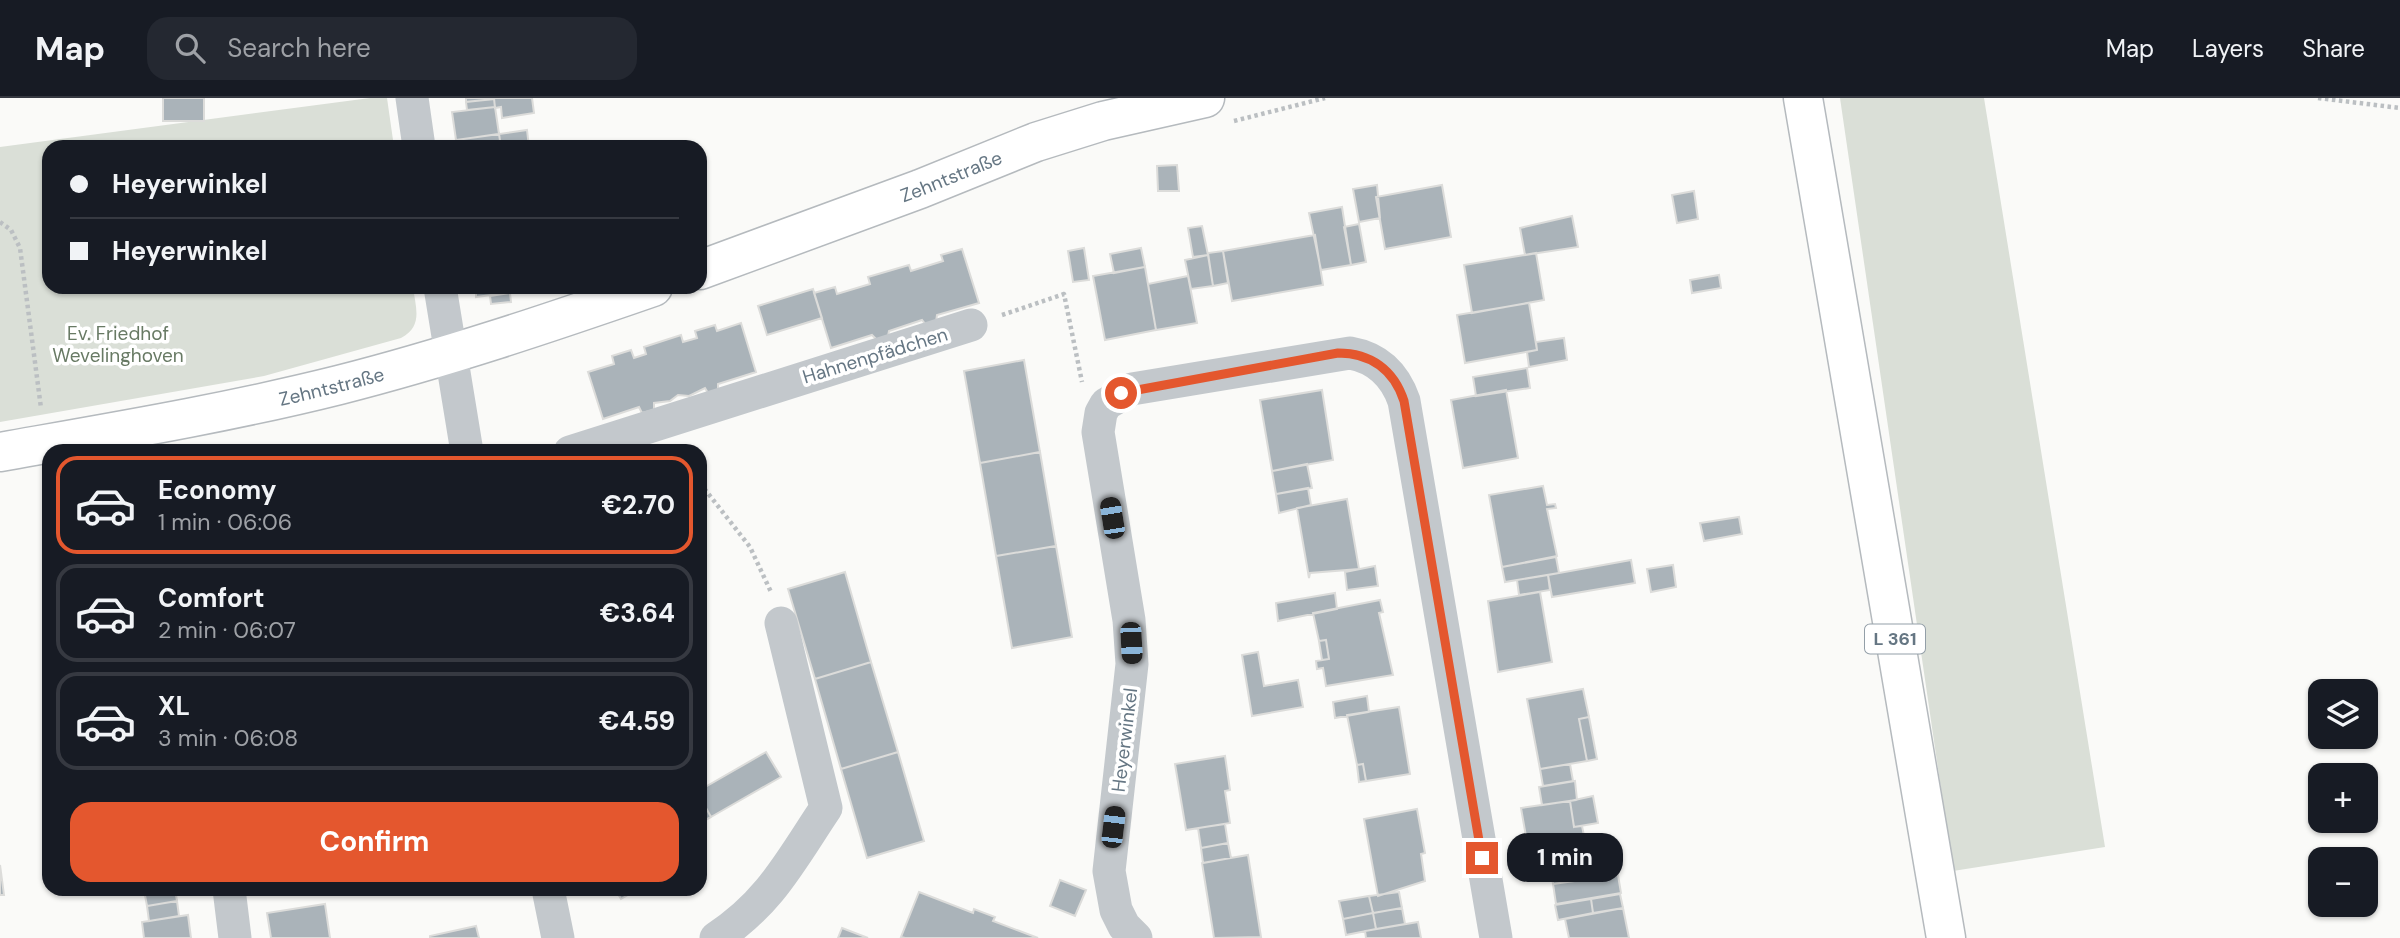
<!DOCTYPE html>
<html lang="en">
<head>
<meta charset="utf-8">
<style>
  :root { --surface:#171b24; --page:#242831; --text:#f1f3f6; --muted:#9ea1a6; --line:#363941; --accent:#e4572e }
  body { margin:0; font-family:"DM Sans",sans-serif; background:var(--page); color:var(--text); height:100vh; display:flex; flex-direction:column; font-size:26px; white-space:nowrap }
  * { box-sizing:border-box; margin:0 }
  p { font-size:23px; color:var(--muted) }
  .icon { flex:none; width:38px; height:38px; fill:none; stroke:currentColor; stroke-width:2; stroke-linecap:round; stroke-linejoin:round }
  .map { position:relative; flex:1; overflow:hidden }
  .sheet { position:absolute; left:42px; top:346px; width:665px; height:452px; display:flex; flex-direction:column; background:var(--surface); border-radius:21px; box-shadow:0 2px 5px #0004 }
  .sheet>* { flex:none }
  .guide { position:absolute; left:42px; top:42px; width:665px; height:154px; border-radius:21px; box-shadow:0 2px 5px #0004; display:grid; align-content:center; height:154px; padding:0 28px; background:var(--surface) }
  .buttons { position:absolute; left:2308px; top:581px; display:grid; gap:14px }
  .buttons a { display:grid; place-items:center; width:70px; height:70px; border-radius:14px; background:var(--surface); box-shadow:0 2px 5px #0004; font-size:35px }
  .end { position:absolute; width:32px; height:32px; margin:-16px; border:9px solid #e4572e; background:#fff; box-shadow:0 0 0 4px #fff }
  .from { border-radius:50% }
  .bubble { position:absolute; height:49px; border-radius:21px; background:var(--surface); box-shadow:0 2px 5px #0004; font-size:23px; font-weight:700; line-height:49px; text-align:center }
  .car { position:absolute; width:21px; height:42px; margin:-21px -10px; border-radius:9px; box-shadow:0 0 5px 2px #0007; background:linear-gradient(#222 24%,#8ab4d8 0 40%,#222 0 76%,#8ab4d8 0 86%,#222 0) }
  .guide b { display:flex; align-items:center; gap:24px; height:66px; font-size:26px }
  .guide b+b { border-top:2px solid var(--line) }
  .guide i { width:18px; height:18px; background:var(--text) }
  ul { padding:12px 0 0; list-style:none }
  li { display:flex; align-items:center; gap:21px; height:98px; margin:0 14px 10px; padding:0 14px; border:4px solid var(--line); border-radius:21px }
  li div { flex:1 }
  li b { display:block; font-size:26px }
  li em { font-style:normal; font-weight:700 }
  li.active { border-color:var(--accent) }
  li>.icon { width:63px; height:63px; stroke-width:1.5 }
  .cta { display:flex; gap:14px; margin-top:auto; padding:14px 28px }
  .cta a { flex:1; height:80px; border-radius:21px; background:var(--accent); color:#fff; font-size:28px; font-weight:700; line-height:80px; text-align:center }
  header { display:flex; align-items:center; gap:42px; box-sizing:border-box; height:98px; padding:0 35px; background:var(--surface); border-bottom:2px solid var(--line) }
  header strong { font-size:33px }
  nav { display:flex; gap:38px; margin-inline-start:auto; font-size:24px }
  .search { width:490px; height:63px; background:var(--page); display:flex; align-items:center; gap:18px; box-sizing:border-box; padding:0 24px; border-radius:21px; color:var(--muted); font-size:26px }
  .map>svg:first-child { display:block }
  .green { fill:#dadfd7 }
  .building { fill:#aab3b9; stroke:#dcdcda; stroke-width:2 }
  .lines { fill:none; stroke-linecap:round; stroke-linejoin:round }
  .major-casing { stroke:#b5babe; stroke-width:41 }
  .path { stroke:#bbbfc2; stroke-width:4.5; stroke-dasharray:3.5 3.5; stroke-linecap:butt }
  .minor { stroke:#c3c8cc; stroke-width:33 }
  .major { stroke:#fff; stroke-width:38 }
  .route { stroke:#e4572e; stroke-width:9 }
  .labels { text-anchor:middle; stroke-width:7; stroke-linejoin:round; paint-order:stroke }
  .shield { fill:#fff; stroke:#939fa8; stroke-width:2 }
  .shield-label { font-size:18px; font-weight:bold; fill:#657683 }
  .street-label { font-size:19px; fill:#657683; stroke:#fff }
  .park-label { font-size:19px; fill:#687a64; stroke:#fff }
</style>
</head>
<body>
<header>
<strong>Map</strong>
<div class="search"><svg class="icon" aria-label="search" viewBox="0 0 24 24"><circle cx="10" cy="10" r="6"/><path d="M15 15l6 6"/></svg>Search here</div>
<nav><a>Map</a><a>Layers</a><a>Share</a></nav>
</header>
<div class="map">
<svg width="2400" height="840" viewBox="0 0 2400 840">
  <rect width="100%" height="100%" fill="#fafaf8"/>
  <path class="green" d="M370,0H387L394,49H49V189H413C416,211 423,228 401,240L264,278L0,324V49Z
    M1840,0H1984L2105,749L1953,773Z"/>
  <path class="building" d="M163,0H204V23H163Z
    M466,0H494V1L466,4Z
    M532,0L534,15L502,20L501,9L495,10L494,0Z
    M494,1L495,9L467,12L466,4Z
    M495,9L499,36L456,42L452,14Z
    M527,32L529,49H501L499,36Z
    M499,36L501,49H457L456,42Z
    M1177,67L1179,93H1158L1157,68Z
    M1377,87L1380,120L1359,124L1353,91Z
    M1442,87L1451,139L1385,151L1376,99Z
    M1694,93L1698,121L1677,125L1672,97Z
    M1342,109L1351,167L1321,172L1309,115Z
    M1572,118L1578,149L1525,157L1520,130Z
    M1359,126L1366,164L1351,167L1344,129Z
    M1202,128L1208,157L1193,159L1188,130Z
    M1315,137L1323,187L1232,203L1223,153Z
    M1084,150L1089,182L1073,184L1068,153Z
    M1141,150L1145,169L1114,175L1110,156Z
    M962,151L979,205L937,217L936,224L926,227L922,222L889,233L888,238L877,242L872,237L831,250L814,195L835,189L837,196L870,186L868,179L909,167L911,173L943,163L941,157Z
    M1223,153L1228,185L1213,188L1208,155Z
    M1536,155L1544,202L1472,215L1464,167Z
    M1208,157L1213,188L1191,191L1185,162Z
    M1145,169L1156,232L1105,242L1093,178Z
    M1719,177L1721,190L1692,195L1690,182Z
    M1188,178L1197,225L1156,232L1148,186Z
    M476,189H520L521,193L476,199Z
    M520,189H550L521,193Z
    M813,191L822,220L767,237L758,208Z
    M510,195L511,204L491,206L490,198Z
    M1529,205L1537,252L1465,265L1457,217Z
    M741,225L756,274L718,286V292L708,295L705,290L689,298L678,297L670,303L654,305V312L642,315L639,309L603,321L588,274L614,266L612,258L631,252L634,260L646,256L644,249L681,237L683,244L697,240L695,233L715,227L717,233Z
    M1564,240L1567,262L1529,269L1527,254L1537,252L1536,244Z
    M1024,262L1040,354L980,365L964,273Z
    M1527,270L1530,290L1476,298L1473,279Z
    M1322,292L1333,362L1272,373L1260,302Z
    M1506,292L1518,360L1463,370L1451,302Z
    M303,349L304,354H282Z
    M1040,354L1056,448L996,458L980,365Z
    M1307,366L1312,390L1276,396L1272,373Z
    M1543,388L1547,407L1555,406L1556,410L1547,411L1557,458L1502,469L1489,397Z
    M1308,390L1311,407L1279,415L1276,396Z
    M1347,401L1359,471L1310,475L1309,480L1297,410Z
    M1739,419L1742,436L1704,443L1700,425Z
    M1056,448L1072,539L1012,550L996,458Z
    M1556,459L1559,475L1505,484L1502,469Z
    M1631,462L1635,485L1552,499L1548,477Z
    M1673,467L1676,489L1651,494L1647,471Z
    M1375,468L1378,488L1347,492L1345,474Z
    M845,474L871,564L815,581L788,491Z
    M1548,477L1550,492L1519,497L1517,482Z
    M1540,494L1552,564L1498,574L1488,503Z
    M1335,495L1337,511L1278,523L1276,505Z
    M1380,502L1383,514L1379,515L1393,577L1326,588L1323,570L1317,571L1316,563L1329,561L1326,542L1319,543L1313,515Z
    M1326,542L1329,561L1322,562L1319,543Z
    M1258,554L1264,588L1298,582L1303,609L1252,618L1242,557Z
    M871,564L898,654L841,671L815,581Z
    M1583,591L1589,619L1579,621L1587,663L1540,671L1527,601Z
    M1367,598L1369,614L1335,620L1333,604Z
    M1399,609L1410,676L1366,683L1363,666L1357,667L1347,617Z
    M1589,619L1597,661L1587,663L1579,621Z
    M766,654L781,679L711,719L700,699V692Z
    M898,654L924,743L867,760L841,671Z
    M1225,658L1230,692L1225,693L1230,725L1186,732L1175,666Z
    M1363,666L1366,683L1359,684L1357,667Z
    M1570,666L1573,683L1543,688L1540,671Z
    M1575,683L1577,702L1542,707L1539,689Z
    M1593,698L1598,725L1574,729L1570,703Z
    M700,699L711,719L700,725Z
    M1570,703L1574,729L1582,728L1588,757L1531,767L1521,710Z
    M1417,711L1425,755L1421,756L1425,783L1378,798L1364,721Z
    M1225,726L1228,745L1201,750L1198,730Z
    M1228,745L1231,760L1203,765L1201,750Z
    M1248,757L1261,839L1214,840L1202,765Z
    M1588,757L1591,780L1553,786L1550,764Z
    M0,767L4,797H0Z
    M1618,777L1621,795L1556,806L1553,786Z
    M1060,782L1086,792L1075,818L1050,808Z
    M175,791L177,803L147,808L144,792Z
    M615,791H638L621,801Z
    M919,794L973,815L974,811L995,819L993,823L1038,840H905L901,839Z
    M1399,794L1402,810L1373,815L1369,798Z
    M1620,796L1623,810L1593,815L1591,801Z
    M1369,798L1373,815L1343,821L1339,803Z
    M1591,801L1593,815L1558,822L1555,807Z
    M177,803L179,818L149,823L147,808Z
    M325,806L330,840H271L267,815Z
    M1402,810L1405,826L1376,831L1373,815Z
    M1623,810L1629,840H1569L1565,821Z
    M1373,815L1376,831L1346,837L1343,821Z
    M188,817L191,840H144L142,824Z
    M1418,824L1421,840H1366L1365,833Z
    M476,828L479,840H430V838Z
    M842,830L868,840H838Z"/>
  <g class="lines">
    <defs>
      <g id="major">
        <path d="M1803,0L1946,840"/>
        <path id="s1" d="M700,172L920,91L1036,44L1103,23L1205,0"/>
        <path id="s2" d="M0,354C113,334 227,315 339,287C445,260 549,225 653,189"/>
      </g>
    </defs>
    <use href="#major" class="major-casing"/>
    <path class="path" d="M2318,0L2400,10
      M1234,23L1325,0
      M0,124L11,132L20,150L41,310
      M1002,217L1064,196L1082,284
      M700,385L750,449L771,494"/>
    <path class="minor" d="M412,0L419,49
      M440,189L467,354
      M570,354L971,227
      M229,791L235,840
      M548,791L558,840
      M716,840C770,805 791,762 826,710L781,525
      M1136,840L1124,828L1116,812L1109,773L1132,566L1129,522L1098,334L1101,315L1106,306L1132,291L1350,255C1378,260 1395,277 1404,303L1496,840"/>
    <use href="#major" class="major"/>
  </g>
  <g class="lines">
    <path class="route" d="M1121,295L1338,255C1371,255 1394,272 1404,303L1482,760"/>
  </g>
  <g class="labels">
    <rect class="shield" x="1865" y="526.5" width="60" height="29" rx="5"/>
    <g class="shield-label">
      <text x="1895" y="547">L 361</text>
    </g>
    <g class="street-label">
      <text dy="7" stroke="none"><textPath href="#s1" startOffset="268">Zehntstraße</textPath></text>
      <text transform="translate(875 257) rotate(-17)" y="7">Hahnenpfädchen</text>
      <text dy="7" stroke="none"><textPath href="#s2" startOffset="338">Zehntstraße</textPath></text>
      <text transform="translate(1124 642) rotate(-83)" y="7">Heyerwinkel</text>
    </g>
    <g class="park-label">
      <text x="118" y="242">Ev. Friedhof<tspan x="118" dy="22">Wevelinghoven</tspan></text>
    </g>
  </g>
</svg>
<div class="buttons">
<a><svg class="icon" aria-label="layers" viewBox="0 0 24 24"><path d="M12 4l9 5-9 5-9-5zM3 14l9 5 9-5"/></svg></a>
<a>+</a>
<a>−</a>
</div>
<i class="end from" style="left:1121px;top:295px"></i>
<i class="end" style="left:1482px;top:760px"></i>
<div class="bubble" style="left:1507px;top:735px;width:116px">1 min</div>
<i class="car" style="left:1112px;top:420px;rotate:351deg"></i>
<i class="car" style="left:1131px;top:545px;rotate:177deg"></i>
<i class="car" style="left:1113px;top:729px;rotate:7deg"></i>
<div class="guide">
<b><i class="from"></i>Heyerwinkel</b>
<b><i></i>Heyerwinkel</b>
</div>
<section class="sheet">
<ul>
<li class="active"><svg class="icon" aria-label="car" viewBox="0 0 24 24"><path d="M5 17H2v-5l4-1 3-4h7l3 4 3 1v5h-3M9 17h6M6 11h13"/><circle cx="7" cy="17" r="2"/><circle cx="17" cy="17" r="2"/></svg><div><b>Economy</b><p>1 min · 06:06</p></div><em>€2.70</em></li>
<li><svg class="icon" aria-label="car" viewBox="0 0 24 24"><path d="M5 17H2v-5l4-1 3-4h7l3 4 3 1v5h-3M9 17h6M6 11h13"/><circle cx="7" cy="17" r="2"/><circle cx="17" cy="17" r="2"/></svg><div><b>Comfort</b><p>2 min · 06:07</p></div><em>€3.64</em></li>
<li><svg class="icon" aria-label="car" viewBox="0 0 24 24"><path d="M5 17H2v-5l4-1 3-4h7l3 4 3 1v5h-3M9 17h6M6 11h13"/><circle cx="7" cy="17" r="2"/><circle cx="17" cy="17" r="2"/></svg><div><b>XL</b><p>3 min · 06:08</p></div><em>€4.59</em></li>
</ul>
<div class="cta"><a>Confirm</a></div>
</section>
</div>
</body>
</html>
